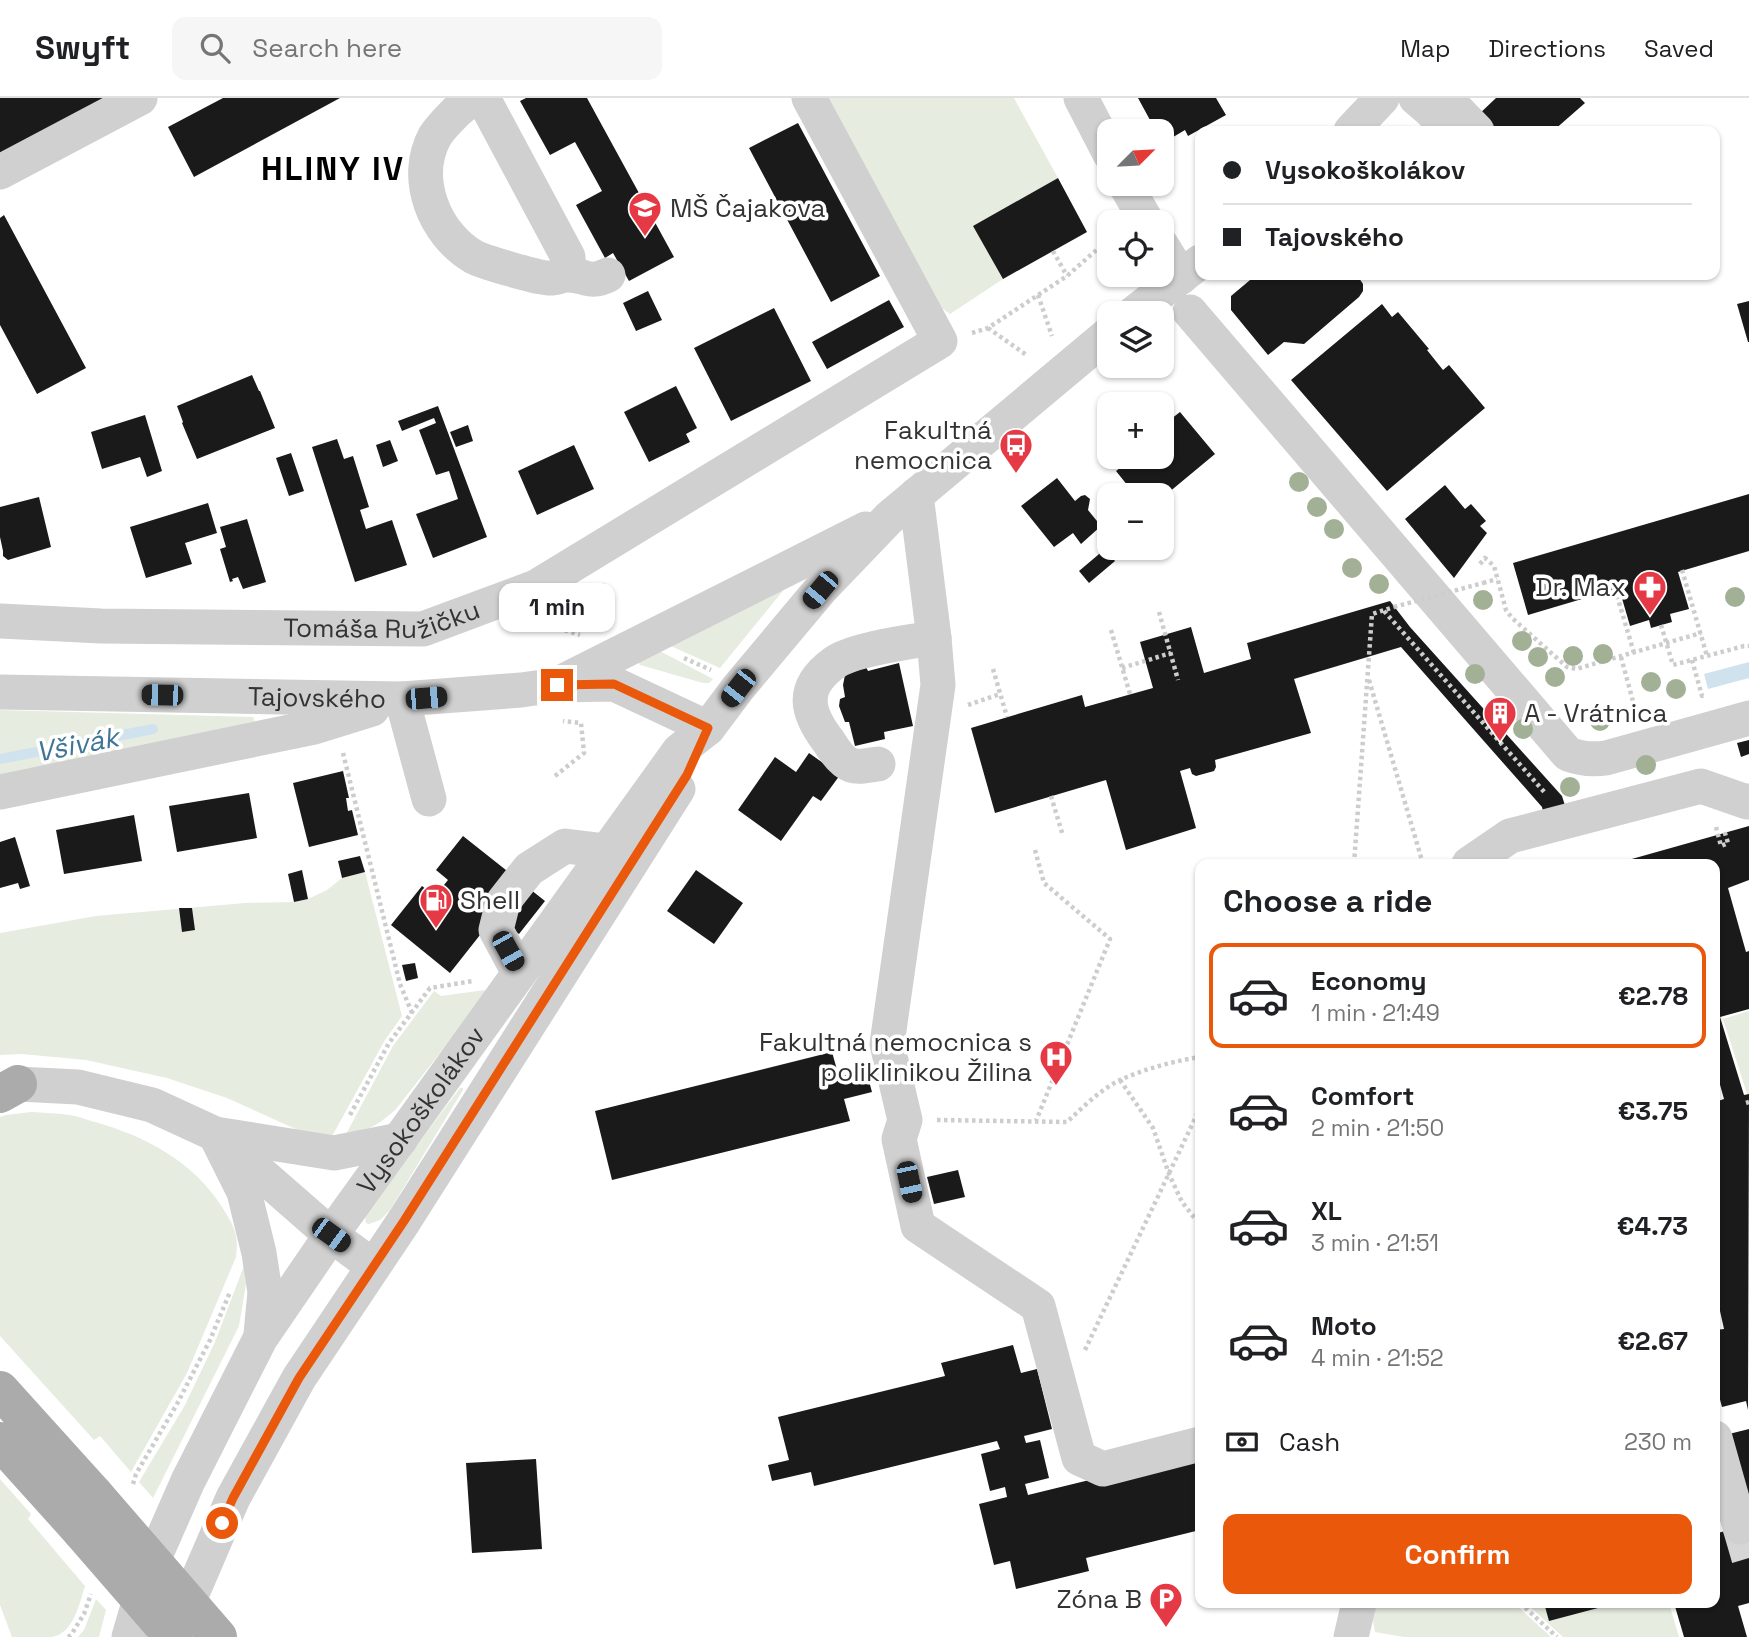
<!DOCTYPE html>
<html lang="en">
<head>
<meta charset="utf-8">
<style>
  :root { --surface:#fff; --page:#f6f6f6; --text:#202124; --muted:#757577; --line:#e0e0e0; --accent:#ea580c }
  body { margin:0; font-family:"Space Grotesk",sans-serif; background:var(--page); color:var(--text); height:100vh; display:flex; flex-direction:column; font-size:26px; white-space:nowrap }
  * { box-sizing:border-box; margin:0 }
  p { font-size:23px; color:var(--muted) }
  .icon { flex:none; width:38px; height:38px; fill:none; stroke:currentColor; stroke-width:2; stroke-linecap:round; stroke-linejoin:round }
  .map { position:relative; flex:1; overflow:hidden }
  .sheet { position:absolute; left:1195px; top:761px; width:525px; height:749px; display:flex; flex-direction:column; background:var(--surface); border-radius:14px; box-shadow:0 2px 5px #0004 }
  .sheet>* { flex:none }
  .top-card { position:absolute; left:1195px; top:28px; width:525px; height:154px; border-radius:14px; box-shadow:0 2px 5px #0004; display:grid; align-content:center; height:154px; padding:0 28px; background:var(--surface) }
  .needle { width:46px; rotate:66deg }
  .controls { position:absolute; left:1097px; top:21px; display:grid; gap:14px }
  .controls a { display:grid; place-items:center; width:77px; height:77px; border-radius:14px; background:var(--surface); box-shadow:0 2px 5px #0004; font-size:35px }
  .end { position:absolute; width:32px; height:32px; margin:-16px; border:9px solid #ea580c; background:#fff; box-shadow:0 0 0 4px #fff }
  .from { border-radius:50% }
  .bubble { position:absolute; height:49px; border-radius:14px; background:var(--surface); box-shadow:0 2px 5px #0004; font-size:23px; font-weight:700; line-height:49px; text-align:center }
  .car { position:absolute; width:21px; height:42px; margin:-21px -10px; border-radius:9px; box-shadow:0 0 5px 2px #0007; background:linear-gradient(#222 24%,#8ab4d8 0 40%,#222 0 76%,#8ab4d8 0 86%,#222 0) }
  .top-card b { display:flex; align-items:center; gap:24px; height:66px; font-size:26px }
  .top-card b+b { border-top:2px solid var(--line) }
  .top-card i { width:18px; height:18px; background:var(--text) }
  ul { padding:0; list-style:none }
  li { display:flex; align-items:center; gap:21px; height:105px; margin:0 14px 10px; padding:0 14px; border:4px solid transparent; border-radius:14px }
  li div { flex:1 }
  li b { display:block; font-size:26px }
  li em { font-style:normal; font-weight:700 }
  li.active { border-color:var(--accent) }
  li>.icon { width:63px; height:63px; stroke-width:1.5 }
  h2 { padding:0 28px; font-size:32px; line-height:84px }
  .pay { display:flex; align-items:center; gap:18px; height:77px; padding:0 28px; font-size:26px }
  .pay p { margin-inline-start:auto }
  .button { display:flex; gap:14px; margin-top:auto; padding:14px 28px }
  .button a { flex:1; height:80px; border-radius:14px; background:var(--accent); color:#fff; font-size:28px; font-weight:700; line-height:80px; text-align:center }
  header { display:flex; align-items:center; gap:42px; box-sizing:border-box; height:98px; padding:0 35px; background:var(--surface); border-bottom:2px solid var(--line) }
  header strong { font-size:33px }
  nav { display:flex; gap:38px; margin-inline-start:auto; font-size:24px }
  .search { width:490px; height:63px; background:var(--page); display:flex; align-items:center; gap:18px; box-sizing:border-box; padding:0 24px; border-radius:14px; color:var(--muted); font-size:26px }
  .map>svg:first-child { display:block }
  .green { fill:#e6ecdf }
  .water { fill:#cfe2ee }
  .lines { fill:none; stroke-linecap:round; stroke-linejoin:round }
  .stream { stroke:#cfe2ee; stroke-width:10 }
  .building { fill:#1a1a1a }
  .minor-tunnel { stroke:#d6d6d6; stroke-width:35; stroke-dasharray:35 18; stroke-linecap:butt }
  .path { stroke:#cdcdcd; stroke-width:4.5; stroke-dasharray:3.5 3.5; stroke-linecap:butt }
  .minor { stroke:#d0d0d0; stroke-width:35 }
  .major { stroke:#ababab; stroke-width:38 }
  .path-bridge { stroke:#cdcdcd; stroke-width:4.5; stroke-dasharray:3.5 3.5; stroke-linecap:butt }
  .major-bridge { stroke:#ababab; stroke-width:38 }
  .tree { fill:#a2b095 }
  .route { stroke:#ea580c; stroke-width:9 }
  .labels { text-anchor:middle; stroke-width:7; stroke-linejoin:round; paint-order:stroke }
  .poi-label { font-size:26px; fill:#333; stroke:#fff; text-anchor:end }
  .street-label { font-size:26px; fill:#333; stroke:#fff }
  .water-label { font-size:28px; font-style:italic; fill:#3f7597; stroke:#fff }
  .district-label { font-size:33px; font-weight:bold; letter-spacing:2px; fill:#000; stroke:#fff }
</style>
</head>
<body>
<header>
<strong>Swyft</strong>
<div class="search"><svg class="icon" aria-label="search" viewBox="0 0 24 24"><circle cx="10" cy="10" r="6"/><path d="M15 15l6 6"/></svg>Search here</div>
<nav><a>Map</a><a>Directions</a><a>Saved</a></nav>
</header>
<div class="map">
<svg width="1749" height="1539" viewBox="0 0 1749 1539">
  <rect width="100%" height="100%" fill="#fff"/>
  <path class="green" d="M819,0H1014L1058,80L974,128L1003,181L950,216L925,198Z
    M784,487L782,494L720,570L664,545Z
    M654,550L713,581L709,585H703L640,567L637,561Z
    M0,612L253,619L255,624L0,679Z
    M365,774L402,918L385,942L331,1040L311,1038L227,1000L167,980L86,962L22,956L0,957V835L96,818L245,805L294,804L308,801L327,792L342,780Z
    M485,892L484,899L396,1011C378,1028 367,1032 344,1040L393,948L434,893L441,898Z
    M1749,913V996H1747L1723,921Z
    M460,990H463V992L390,1112L380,1122L369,1126L366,1125L365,1118L375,1103Z
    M31,1014C44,1015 57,1015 69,1017C78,1018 87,1022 95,1024C145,1038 194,1064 222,1109C234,1128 239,1136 236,1159L187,1275L131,1374L100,1338L94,1342L0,1238V1019L6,1017Z
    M244,1168L246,1186L239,1228L153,1400L139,1384L185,1307L215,1244Z
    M0,1381L31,1416L28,1421L85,1488C79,1506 74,1535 52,1539C40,1539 25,1539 12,1539L0,1507Z
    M96,1501L106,1512L99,1539H78L84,1532Z
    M1373,1505H1514L1551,1539H1404L1375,1534L1371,1512Z
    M1526,1505H1544L1550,1522L1616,1505H1669L1679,1539H1563Z"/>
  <path class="water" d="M1749,564V580L1708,591L1704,576Z"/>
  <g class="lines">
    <path class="stream" d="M0,661L153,631"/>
  </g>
  <path class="building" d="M0,0H104L0,56Z
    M223,0H340L194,79L168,29Z
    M526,0H587L674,159L629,183L613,155L605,160L576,107L602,93L575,44L550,57L520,3Z
    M1138,0H1216L1226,17L1188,38L1185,32L1163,45L1162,33H1156Z
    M1496,0H1580L1585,5L1553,33H1491L1476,19Z
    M798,25L880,178L831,204L749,50Z
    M1058,80L1087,134L1003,181L973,128Z
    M4,117L86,270L37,296L0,227V120Z
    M1256,177H1364L1359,180L1363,186V193L1359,199L1304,246L1284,244L1268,257L1231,212V198Z
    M648,193L662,222L636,233L623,205Z
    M889,202L904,229L827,271L812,244Z
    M1749,203V244H1748L1737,206Z
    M1382,206L1392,219L1398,214L1429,251L1427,252L1443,272L1449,267L1485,310L1387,393L1291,282Z
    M774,210L811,283L731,323L694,250Z
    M252,277L259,293H260L275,330L197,361L182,325L183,324L177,308Z
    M676,288L697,330L686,336L690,344L649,364L624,314Z
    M438,308L487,439L433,460L416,416L458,401L449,373L436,377L419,332L436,325L434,320L402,333L398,323Z
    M1180,314L1215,356L1162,400V397H1147L1139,387L1132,393L1116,373L1124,367L1120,363L1126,359H1162V328Z
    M145,317L162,373L147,379L140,359L102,371L91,334Z
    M468,327L473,343L456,349L450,334Z
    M337,341L344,361L353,358L369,409L360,412L366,431L392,422L407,467L355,484L312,349Z
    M390,342L398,363L383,369L376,347Z
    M574,347L594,391L537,417L518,373Z
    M291,355L304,393L289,398L276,360Z
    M1057,380L1075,403L1081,398L1085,397L1090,401L1088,412L1101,428L1081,446L1073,435L1054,449L1021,408Z
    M1445,387L1465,411L1471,406L1486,423L1480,428L1487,435L1454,480L1405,421Z
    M1749,396V453L1678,474L1689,511L1670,516L1672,524L1651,530L1649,522L1630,528L1619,490L1528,517L1513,465Z
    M39,399L51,449L8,462L3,458V453L0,439V409Z
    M208,405L217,435L185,445L192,466L146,480L130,429Z
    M247,421L266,484L243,491L238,479L232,481L233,483L230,484L220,451L226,449L220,429Z
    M1105,451L1115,463L1089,485L1079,473Z
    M1390,503L1410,529L1562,698L1568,717L1545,722L1542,709L1401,549L1294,581L1311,635L1215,662L1216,669L1214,673L1196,678L1192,676L1190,670L1180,673L1196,730L1126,752L1106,682L995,715L971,630L1082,597L1085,609L1153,590L1140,544L1191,529L1204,575L1251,561L1247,545Z
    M899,565L913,628L884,634L885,641L855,648L849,624H845L839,608L840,601L845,599L843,587L845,577L866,569L868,573Z
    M1749,642V656L1741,659L1737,645Z
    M809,655L840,677L821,703L813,698L781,743L738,712L775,659L796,674Z
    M343,673L349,700H346L348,713L352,712L358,737L309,749L293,685Z
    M249,695L257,740L177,754L169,708Z
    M134,717L142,763L64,776L56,732Z
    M1749,728V782L1728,790L1746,854L1749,853V911L1720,919L1744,997L1749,996L1748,1312L1746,1303L1722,1309L1715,1283V1232L1724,1231L1718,1204H1715V1004L1724,1001L1715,969V766H1614Z
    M463,738L545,803L519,836L495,818L450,875L391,827L422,788L435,798L448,782L436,772Z
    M15,739L30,788L20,791L18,785L0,790V744Z
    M360,758L365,774L342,780L338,763Z
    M302,772L308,801L294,804L288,776Z
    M696,772L743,805L714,846L667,813Z
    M179,810H192L195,832L182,834Z
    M415,865L418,880L406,883L402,867Z
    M832,954L839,979L866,972L872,994L844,1001L850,1023L612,1082L595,1013Z
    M958,1072L965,1099L934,1106L927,1079Z
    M1013,1247L1021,1275L1037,1271L1052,1331L1024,1338L1026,1345L1040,1342L1049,1380L1025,1386L1028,1397L1200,1355V1432L1086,1460L1089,1473L1016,1491L1010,1463L994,1467L979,1406L1007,1399L1005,1389L990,1393L981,1356L1000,1351L997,1343L814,1388L811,1374L772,1383L768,1367L789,1362L778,1319L945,1278L941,1265Z
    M1749,1331V1410L1729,1336Z
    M536,1361L542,1451L472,1455L466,1365Z
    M1749,1426V1505L1738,1508L1747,1539H1684L1674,1505H1715V1427L1718,1435Z
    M1544,1505H1613V1506L1549,1523Z"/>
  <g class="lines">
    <path class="minor-tunnel" d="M1740,1429L1749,1460"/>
    <path class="path" d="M1053,153L1067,178
      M1038,197L1052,238
      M988,230L1028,258
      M972,235L988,230L1067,178L1110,140
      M1480,466L1485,460L1494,468L1506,512L1512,520L1567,569L1576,571L1701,535
      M1682,472L1707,558
      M1483,485L1497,481
      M1615,491L1634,555
      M1384,513L1546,696
      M1159,514L1178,582
      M538,524L580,537
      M1661,527L1673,567L1744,548H1749
      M601,529L603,485
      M1111,532L1130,596
      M1621,559L1637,618
      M684,560L711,572
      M1692,562L1702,598L1704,597
      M1122,570L1171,555
      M993,571L1007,619
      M1369,582L1423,766
      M968,607L1000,596
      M343,655L400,886L412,915
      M555,678L584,655L581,625L563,623
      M1051,698L1063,738
      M1716,729L1721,748L1728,745L1724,732
      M1035,752L1044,785L1110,841L1036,1023
      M1354,766L1372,516L1394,509
      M1120,982L1153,1030L1169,1076L1182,1104L1200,1127
      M1746,1005L1749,1004
      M350,1017L389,945L430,890L473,883
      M937,1022L1067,1024C1083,1009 1100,992 1120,982C1144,971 1174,963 1200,959
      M1085,1252L1200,1010
      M133,1386L136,1376L177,1306L210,1242L230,1194
      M1520,1505L1557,1539
      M68,1539L71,1537L84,1516L91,1496"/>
    <g class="minor">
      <path d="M1081,0L1110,56"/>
      <path d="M1416,0L1430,12L1450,33"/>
      <path d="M1445,0L1477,33"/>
      <path d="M1351,33L1382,0"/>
      <path d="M0,74L140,0"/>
      <path d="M1125,86L1147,124"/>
      <path d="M1162,148L1181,179"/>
      <path d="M569,177L568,159L484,2C472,0 464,6 456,14C449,21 440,30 435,38C412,80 434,136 474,159C484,164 541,181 551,180C556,180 562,177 567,177C585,176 588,187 608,177"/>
      <path d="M1190,214L1568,656C1581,661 1592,662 1606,660L1749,620"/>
      <path d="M1134,215L1200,164"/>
      <path d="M916,397L934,540L938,587L887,946L905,1022L899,1041L918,1128L1038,1208L1079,1360L1103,1371L1200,1346"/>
      <path id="s1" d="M0,523L101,528L423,531L536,489L940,243L809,0"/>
      <path d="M566,582L866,431"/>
      <path id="s2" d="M0,594L402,601L521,592L557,587L614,586L708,630"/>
      <path d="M402,601L429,701"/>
      <path d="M878,666C870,667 859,670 851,667C842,664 834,652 829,644C806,614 800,590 834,565C853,551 909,544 934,540"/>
      <path d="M0,694L314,629L372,611"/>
      <path d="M1469,766L1510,738L1701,688L1747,704L1749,703"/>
      <path d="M519,875L496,832L503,804L529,771L565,748L606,753"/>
      <path d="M18,986L78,989L152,1007L215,1036L334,1055L400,1042"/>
      <path d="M215,1036L244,1094L259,1155L265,1194L261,1236"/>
      <path d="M228,1047L331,1137L373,1168"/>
      <path d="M1715,1340L1740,1429"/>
      <path d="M181,1529L190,1500L233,1400L299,1280L404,1123L678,691"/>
      <path id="s3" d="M129,1539L148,1474L188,1383L260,1241L331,1137L679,653L708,630L738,590L820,492L889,420L1110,235"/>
      <path d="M1351,1539L1359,1505"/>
    </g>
    <path class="major" d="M0,996L18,986
      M0,1292L94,1396
      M0,1343L81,1433"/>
    <path class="path-bridge" d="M1394,509L1483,485"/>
    <path class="major-bridge" d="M94,1396L218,1539
      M81,1433L173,1539"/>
  </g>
  <g class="tree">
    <circle cx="1299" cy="384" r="10"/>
    <circle cx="1317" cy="409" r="10"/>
    <circle cx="1334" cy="431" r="10"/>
    <circle cx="1352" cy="470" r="10"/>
    <circle cx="1379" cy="486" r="10"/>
    <circle cx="1735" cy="499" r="10"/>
    <circle cx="1483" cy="502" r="10"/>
    <circle cx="1522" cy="543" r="10"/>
    <circle cx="1603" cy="556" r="10"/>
    <circle cx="1573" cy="558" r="10"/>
    <circle cx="1538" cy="559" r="10"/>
    <circle cx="1475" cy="576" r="10"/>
    <circle cx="1555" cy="579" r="10"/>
    <circle cx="1651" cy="584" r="10"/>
    <circle cx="1676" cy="591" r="10"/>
    <circle cx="1600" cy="623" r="10"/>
    <circle cx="1523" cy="631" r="10"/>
    <circle cx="1646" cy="667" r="10"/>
    <circle cx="1570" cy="689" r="10"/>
  </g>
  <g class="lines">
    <path class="route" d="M222,1425L233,1400L299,1280L404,1123L687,677L708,630L614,586L557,587"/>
  </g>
  <defs>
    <symbol id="school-pin" viewBox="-11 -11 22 30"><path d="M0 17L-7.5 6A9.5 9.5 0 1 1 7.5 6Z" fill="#e63946" stroke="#fff"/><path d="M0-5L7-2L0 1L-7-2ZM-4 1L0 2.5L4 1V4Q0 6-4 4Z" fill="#fff"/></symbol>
    <symbol id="bus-pin" viewBox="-11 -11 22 30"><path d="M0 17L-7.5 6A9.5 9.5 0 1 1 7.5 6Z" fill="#e63946" stroke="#fff"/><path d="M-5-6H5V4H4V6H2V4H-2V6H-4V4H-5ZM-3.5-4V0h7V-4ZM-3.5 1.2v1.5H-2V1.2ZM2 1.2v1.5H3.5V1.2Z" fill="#fff"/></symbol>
    <symbol id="pharmacy-pin" viewBox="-11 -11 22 30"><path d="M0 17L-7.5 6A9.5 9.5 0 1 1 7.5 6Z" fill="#e63946" stroke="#fff"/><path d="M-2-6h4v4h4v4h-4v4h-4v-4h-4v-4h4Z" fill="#fff"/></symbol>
    <symbol id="building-pin" viewBox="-11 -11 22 30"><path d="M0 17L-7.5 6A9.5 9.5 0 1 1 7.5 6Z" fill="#e63946" stroke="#fff"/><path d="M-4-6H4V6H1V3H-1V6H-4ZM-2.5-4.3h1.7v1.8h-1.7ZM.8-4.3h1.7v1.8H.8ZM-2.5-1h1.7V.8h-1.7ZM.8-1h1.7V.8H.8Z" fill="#fff"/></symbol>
    <symbol id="fuel-pin" viewBox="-11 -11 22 30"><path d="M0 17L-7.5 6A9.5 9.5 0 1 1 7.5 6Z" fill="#e63946" stroke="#fff"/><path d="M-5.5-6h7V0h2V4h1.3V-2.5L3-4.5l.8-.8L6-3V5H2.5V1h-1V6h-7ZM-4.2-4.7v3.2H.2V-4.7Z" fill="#fff"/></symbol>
    <symbol id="hospital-pin" viewBox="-11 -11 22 30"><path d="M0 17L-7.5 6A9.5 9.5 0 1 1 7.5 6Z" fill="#e63946" stroke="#fff"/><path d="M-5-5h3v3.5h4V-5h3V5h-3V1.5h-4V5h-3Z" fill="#fff"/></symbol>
    <symbol id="parking-pin" viewBox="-11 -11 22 30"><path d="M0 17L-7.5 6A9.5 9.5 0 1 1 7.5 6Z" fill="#e63946" stroke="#fff"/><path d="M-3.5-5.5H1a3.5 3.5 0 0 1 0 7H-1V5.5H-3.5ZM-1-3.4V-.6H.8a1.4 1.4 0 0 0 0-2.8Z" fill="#fff"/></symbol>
  </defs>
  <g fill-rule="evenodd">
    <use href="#school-pin" x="626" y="91" width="38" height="52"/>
    <use href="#bus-pin" x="997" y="328" width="38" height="52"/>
    <use href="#pharmacy-pin" x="1631" y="470" width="38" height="52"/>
    <use href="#building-pin" x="1481" y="596" width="38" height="52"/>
    <use href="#fuel-pin" x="417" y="783" width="38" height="52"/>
    <use href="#hospital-pin" x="1037" y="940" width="38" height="52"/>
    <use href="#parking-pin" x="1147" y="1482" width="38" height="52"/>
  </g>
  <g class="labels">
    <g class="poi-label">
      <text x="670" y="119" text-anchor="start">MŠ Čajakova</text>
      <text x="992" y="341">Fakultná<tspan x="992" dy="30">nemocnica</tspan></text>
      <text x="1626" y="498">Dr. Max</text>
      <text x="1524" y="624" text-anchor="start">A - Vrátnica</text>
      <text x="460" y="811" text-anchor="start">Shell</text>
      <text x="1032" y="953">Fakultná nemocnica s<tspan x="1032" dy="30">poliklinikou Žilina</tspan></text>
      <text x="1142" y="1510">Zóna B</text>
    </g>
    <g class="street-label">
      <text dy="9" stroke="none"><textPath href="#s1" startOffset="383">Tomáša Ružičku</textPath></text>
      <text dy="9" stroke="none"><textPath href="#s2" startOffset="317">Tajovského</textPath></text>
      <text dy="9" stroke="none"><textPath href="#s3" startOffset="606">Vysokoškolákov</textPath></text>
    </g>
    <g class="water-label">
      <text transform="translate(77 646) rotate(-11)" y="10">Všivák</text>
    </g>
    <g class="district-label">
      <text x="333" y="82">HLINY IV</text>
    </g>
  </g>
</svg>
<div class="controls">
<a><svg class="needle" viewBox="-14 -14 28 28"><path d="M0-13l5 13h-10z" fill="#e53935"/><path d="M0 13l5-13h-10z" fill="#757577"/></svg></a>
<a><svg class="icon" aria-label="locate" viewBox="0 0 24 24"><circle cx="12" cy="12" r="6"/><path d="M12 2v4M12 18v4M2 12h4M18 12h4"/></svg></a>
<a><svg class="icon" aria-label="layers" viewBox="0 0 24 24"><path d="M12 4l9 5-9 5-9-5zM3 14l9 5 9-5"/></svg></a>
<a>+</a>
<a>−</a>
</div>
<i class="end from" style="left:222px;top:1425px"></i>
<i class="end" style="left:557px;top:587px"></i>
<div class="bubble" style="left:499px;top:485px;width:116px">1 min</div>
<i class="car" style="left:820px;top:492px;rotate:220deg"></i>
<i class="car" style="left:738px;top:590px;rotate:218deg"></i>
<i class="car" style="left:162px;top:597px;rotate:271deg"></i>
<i class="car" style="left:426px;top:600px;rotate:85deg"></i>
<i class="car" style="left:508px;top:853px;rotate:151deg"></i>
<i class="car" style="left:909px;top:1084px;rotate:168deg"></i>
<i class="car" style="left:331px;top:1137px;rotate:126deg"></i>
<div class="top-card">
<b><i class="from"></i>Vysokoškolákov</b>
<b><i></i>Tajovského</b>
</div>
<section class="sheet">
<h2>Choose a ride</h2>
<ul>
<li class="active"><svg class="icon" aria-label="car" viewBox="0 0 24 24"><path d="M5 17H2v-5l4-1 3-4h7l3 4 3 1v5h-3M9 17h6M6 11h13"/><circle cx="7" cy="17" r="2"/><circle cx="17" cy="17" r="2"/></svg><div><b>Economy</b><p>1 min · 21:49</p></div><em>€2.78</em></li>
<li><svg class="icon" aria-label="car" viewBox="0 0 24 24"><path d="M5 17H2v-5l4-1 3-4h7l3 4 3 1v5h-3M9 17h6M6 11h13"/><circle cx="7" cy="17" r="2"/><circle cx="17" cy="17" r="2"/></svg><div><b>Comfort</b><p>2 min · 21:50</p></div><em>€3.75</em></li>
<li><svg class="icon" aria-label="car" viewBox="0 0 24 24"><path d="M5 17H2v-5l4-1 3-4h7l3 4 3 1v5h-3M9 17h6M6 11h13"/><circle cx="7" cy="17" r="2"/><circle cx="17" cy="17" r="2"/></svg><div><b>XL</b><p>3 min · 21:51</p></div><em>€4.73</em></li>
<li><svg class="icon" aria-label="car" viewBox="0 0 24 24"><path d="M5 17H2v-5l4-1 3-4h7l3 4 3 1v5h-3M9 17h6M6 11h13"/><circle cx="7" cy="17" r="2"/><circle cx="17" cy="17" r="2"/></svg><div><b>Moto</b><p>4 min · 21:52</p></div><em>€2.67</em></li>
</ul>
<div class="pay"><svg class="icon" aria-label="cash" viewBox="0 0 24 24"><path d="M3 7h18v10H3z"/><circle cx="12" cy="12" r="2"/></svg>Cash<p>230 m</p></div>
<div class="button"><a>Confirm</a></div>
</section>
</div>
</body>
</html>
